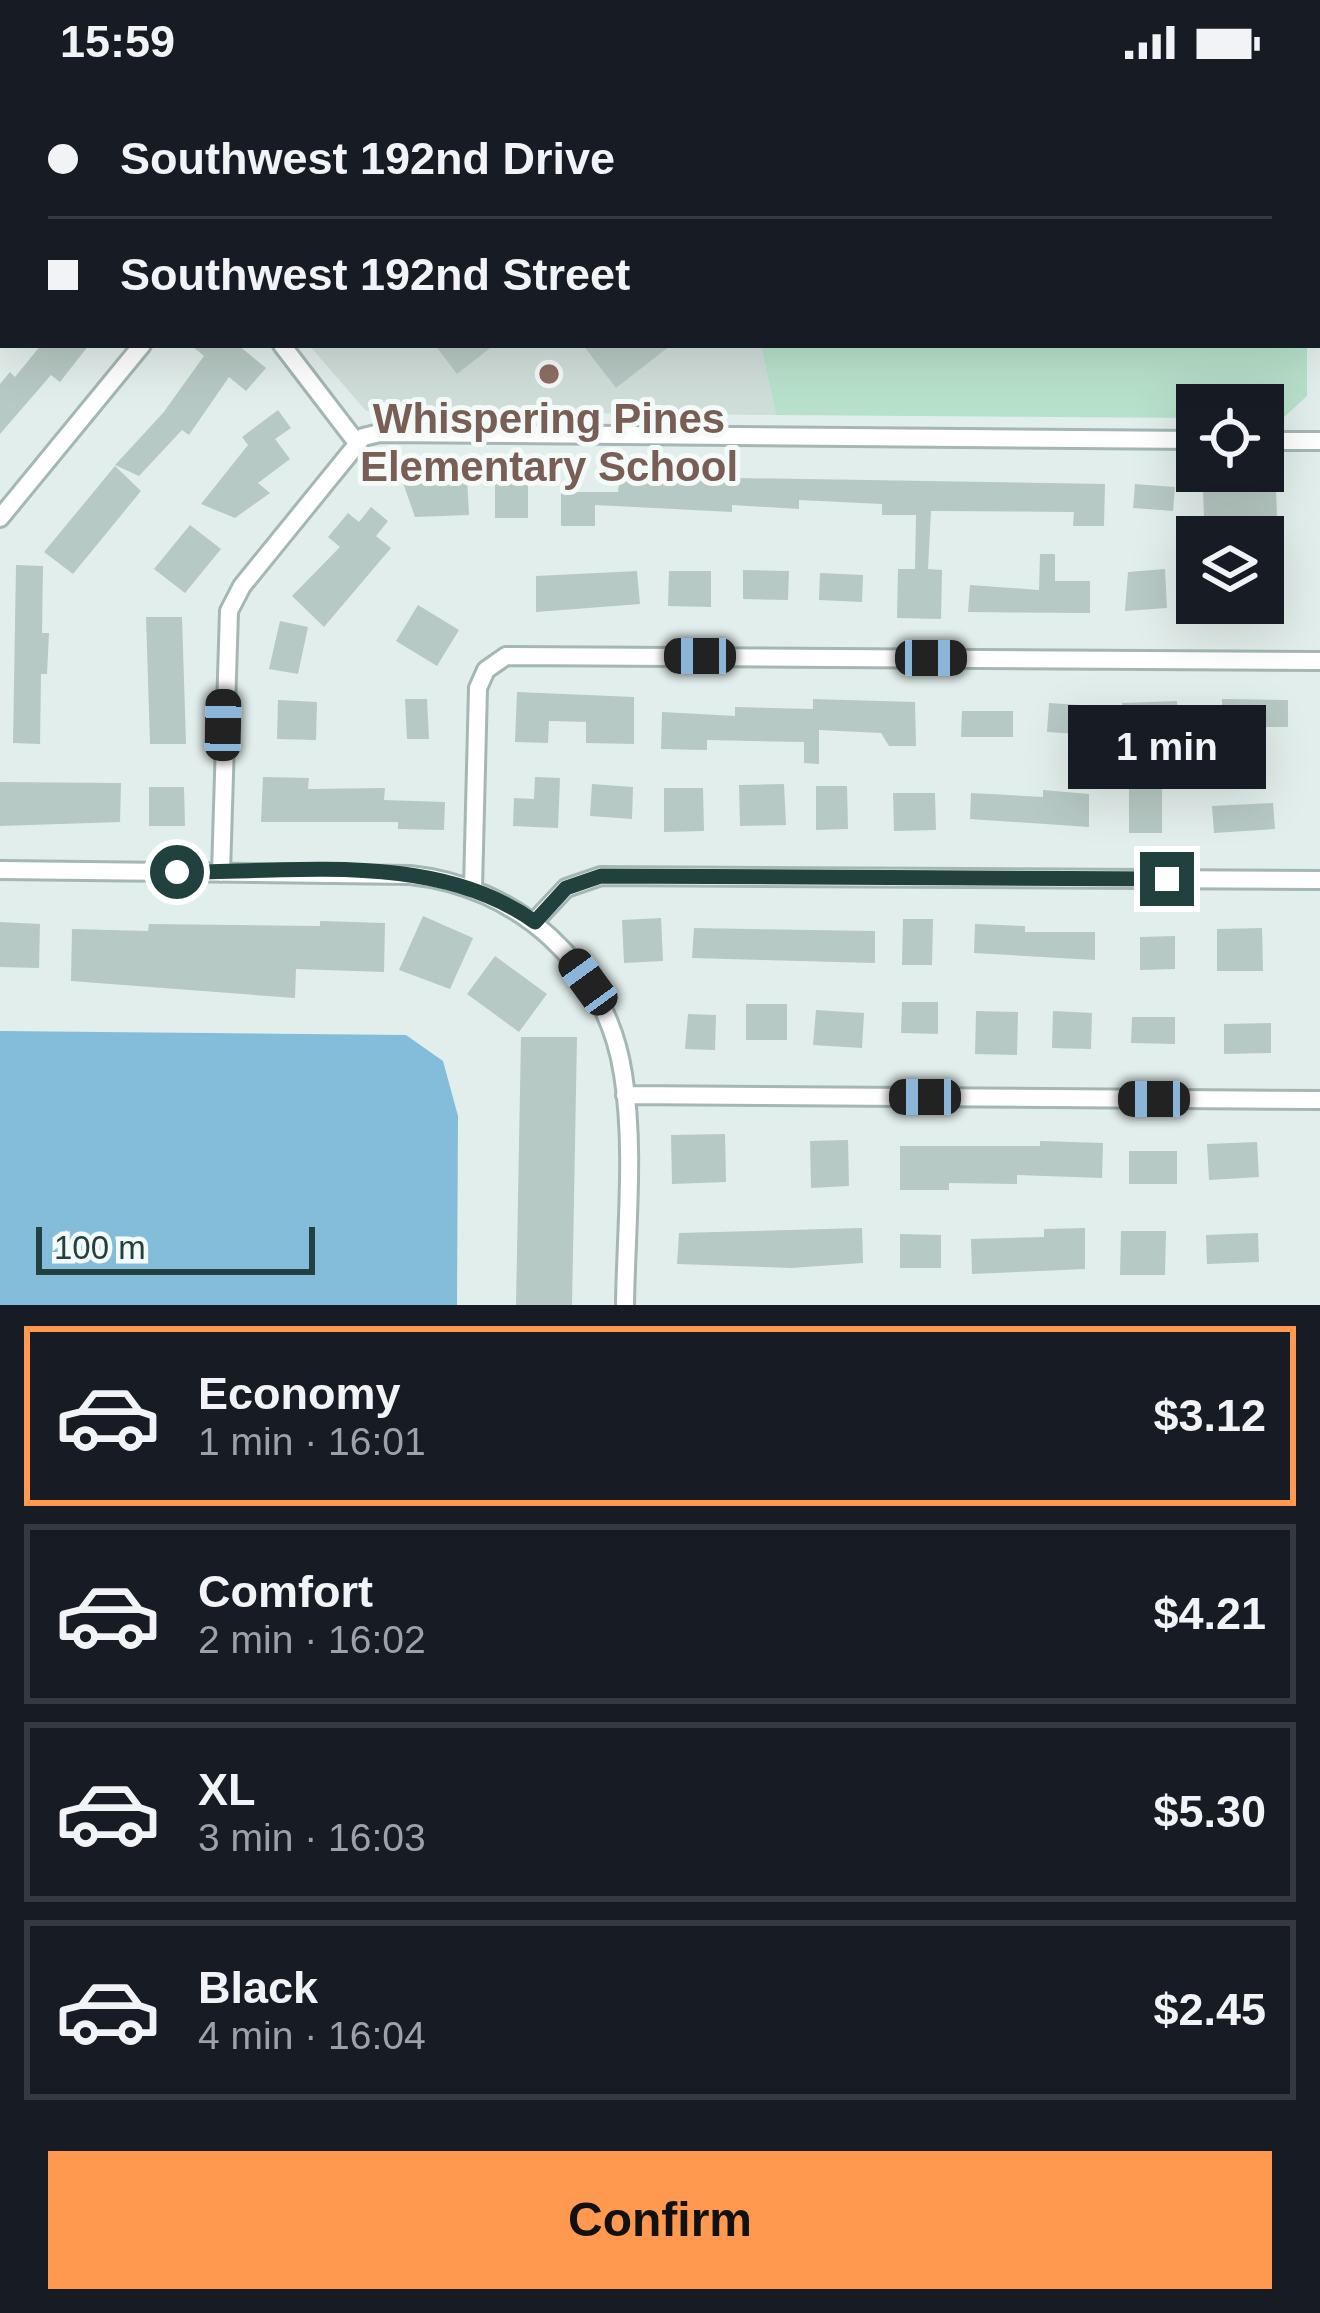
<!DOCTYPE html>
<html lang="en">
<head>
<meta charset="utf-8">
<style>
  :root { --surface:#171b24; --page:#20242c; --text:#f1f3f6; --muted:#9ea1a6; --line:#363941; --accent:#ff994f }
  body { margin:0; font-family:Arial,sans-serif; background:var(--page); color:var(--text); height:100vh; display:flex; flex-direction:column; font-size:45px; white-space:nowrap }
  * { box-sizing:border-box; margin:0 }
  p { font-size:39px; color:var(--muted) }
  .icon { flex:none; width:66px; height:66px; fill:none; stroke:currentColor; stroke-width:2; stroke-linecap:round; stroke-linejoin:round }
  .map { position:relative; height:1221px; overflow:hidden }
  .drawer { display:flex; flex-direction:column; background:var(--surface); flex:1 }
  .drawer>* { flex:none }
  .guide { position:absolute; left:0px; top:0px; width:1320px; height:264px; box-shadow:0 12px 48px #0002; display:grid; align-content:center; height:264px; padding:0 48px; background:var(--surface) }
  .fabs { position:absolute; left:1176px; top:300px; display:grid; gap:24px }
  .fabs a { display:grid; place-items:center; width:108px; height:108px; border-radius:0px; background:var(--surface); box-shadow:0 12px 48px #0002; font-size:60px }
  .scale { position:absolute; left:36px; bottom:30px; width:279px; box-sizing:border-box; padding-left:12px; border:6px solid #20413e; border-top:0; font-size:33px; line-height:42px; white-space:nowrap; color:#20413e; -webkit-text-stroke:9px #f3faf7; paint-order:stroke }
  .end { position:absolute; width:54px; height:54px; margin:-27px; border:15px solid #20413e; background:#fff; box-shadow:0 0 0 6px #fff }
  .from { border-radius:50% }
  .bubble { position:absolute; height:84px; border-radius:0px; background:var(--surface); box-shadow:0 12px 48px #0002; font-size:39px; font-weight:700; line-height:84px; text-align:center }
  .car { position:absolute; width:36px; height:72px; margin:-36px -18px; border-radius:15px; box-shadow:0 0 9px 3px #0007; background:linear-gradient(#222 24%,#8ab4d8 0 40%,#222 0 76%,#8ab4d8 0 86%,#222 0) }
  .guide b { display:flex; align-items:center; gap:42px; height:114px; font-size:45px }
  .guide b+b { border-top:3px solid var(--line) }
  .guide i { width:30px; height:30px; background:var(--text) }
  ul { padding:21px 0 0; list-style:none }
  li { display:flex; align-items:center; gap:36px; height:180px; margin:0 24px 18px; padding:0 24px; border:6px solid var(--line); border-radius:0px }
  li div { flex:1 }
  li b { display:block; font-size:45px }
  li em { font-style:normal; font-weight:700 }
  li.selected { border-color:var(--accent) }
  li>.icon { width:108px; height:108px; stroke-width:1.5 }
  .primary-button { display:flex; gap:24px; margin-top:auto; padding:24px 48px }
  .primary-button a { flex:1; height:138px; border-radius:0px; background:var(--accent); color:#111; font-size:48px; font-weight:700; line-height:138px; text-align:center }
  .status { display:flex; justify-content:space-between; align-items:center; height:84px; padding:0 60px; background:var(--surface); direction:ltr }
  .status svg { height:33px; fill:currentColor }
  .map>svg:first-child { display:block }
  .built { fill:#d0deda }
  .green { fill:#b8e1cb }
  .water { fill:#84bdd9 }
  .building { fill:#b7c9c4 }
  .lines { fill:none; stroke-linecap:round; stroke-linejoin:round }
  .lane-casing { stroke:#a4b7b4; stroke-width:14 }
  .street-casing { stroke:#a4b7b4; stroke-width:22 }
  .lane { stroke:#fff; stroke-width:8 }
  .street { stroke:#fff; stroke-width:16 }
  .route { stroke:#20413e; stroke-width:15 }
  .education-dot { fill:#8d6e63; stroke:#f3faf7; stroke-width:4.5 }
  .labels { text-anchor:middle; stroke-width:10; stroke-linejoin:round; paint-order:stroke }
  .education-label { font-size:42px; font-weight:bold; fill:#785e54; stroke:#f3faf7 }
</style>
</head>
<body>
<div class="status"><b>15:59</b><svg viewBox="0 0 49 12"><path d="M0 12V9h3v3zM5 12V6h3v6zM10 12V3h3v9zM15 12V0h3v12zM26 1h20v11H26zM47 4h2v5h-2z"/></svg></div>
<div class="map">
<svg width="1320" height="1221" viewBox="0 0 1320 1221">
  <rect width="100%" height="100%" fill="#e2eeeb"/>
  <path class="built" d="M116,0H662L116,3Z
    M309,261H761L776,331L366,327Z"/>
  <path class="green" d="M662,0H1310L662,3Z
    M761,261H1307V312L1282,335H1263V321H1197V334L776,331Z"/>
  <path class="water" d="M0,947L406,951L443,977L458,1032L457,1221H0Z"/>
  <path class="building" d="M41,261H89L60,298L51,291L0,350V300L10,288L15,293Z
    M191,261H238L266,284L246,307L229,293L189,351L182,346L139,392L115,381L163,329L204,272Z
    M435,261H494L457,290Z
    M583,261H671L616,304Z
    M278,326L291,344L275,355L290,375L258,399L270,409L235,434L201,420L248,361L242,353Z
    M115,382L141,407L73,490L44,468Z
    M495,390H528V434H495Z
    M620,392L1105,400L1104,442H1073L1074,428L931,427L928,485L942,486L941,535L897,534L898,485H915L916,431H882V420L799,416V425L732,421V428L595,421V442H561V408H618Z
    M467,393L469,431L415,433L402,396Z
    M1135,400L1175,403L1173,427L1133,424Z
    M1276,403L1277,432L1204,434L1203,405Z
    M371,423L388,437L376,452L391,464L324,543L292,512L340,463L328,453L348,429L359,438Z
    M190,441L221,465L185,509L154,485Z
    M1040,470H1055V497H1090V529L968,528L970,501L1039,506Z
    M16,481L43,482L42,549H49L47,590H41L40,660L13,659Z
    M1165,485L1167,524L1125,527L1128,488Z
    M743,486L789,487L788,516L743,515Z
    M637,487L640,520L536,528V492Z
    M669,487H711V523L668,522Z
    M820,489L863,491L862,518L819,516Z
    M1214,519H1277V533H1214Z
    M418,521L459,546L437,582L396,557Z
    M146,533H182L186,660H150Z
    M280,537L308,543L298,590L269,585Z
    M517,608L634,613V660L586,659V638L549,637L548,659L515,658Z
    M405,615H427L429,655H407Z
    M813,615L915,618L916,662H889L881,649L819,646V680L804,679V658L707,656V666L661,665L662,628L735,632V623L813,625Z
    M1222,615L1288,616V643H1222Z
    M278,616L317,618L316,656L277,655Z
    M1177,617L1178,638L1123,640L1122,619Z
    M1049,619L1095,622L1093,651L1047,648Z
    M962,627H1013V653H961Z
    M263,693L309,694L308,705L385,704L384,716L445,718L444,746L398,745V738H261Z
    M535,693L560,694L558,744L513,742L514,714L534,715Z
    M0,698L121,699L120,738L0,742Z
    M592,700L633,703L632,735L590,732Z
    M784,700L786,741L740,742L739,701Z
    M816,702H847L848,745L816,746Z
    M149,703H184L185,742H149Z
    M1129,703H1162V749H1129Z
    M664,704H703L704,747L664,748Z
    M1043,706L1089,710V743L970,735L971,709L1043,713Z
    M893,709H935L936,746L894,747Z
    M1273,719L1275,745L1214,749L1212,722Z
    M423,832L473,854L450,905L399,886Z
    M661,834L663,877L624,879L622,836Z
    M903,835H933L932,881H902Z
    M320,837L385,839L384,888L296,885L295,914L71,897L72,845L148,847L149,840L320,842Z
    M0,838L40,840L39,884L0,883Z
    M975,840L1025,842V848H1095V876L974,869Z
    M694,844L875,847V879L692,874Z
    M1262,844L1263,887H1217V845Z
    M1175,852V885L1140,886V853Z
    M495,872L547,910L519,948L467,910Z
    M902,918H938V950L901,949Z
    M746,920H787V956H746Z
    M816,926L864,929L862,964L813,961Z
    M976,927L1018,928L1017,971L975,970Z
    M1053,927L1092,929L1091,965L1052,964Z
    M688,930L716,931L715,966L685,965Z
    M1132,933H1175V960L1131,959Z
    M1271,939V969L1224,970V940Z
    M521,953H577L572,1221H516Z
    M725,1050L726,1098L672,1100L671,1051Z
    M848,1056L849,1102L811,1104L810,1057Z
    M1040,1057L1103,1059L1102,1094L1017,1091V1100L949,1099V1106H900V1062H1040Z
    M1257,1058L1259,1093L1209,1096L1207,1060Z
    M1129,1067H1177V1100H1129Z
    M862,1144L863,1179L791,1184L677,1180L679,1149Z
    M1085,1144V1185L972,1190L971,1155L1044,1153V1145Z
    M1121,1147H1166L1165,1191H1120Z
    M1258,1149L1259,1178L1207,1180L1206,1151Z
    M900,1150L941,1151V1184H900Z"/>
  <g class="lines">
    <defs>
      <path id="lane" d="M159,3L162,0"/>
      <path id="street" d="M81,0L84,3
        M64,3L68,0
        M0,66L3,62
        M282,261L357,359
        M1263,357H1320
        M0,434L142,261
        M0,786L410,791C517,802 606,880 623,990C635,1064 626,1146 625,1221
        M221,789L229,527L242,502L363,353L380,349L1197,356
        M473,804L478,604L486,586L506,572L1320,577
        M534,838L566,804L601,792L1320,796
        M625,1011L1320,1016"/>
    </defs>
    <use href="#lane" class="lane-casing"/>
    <use href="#street" class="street-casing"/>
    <use href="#lane" class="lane"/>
    <use href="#street" class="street"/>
  </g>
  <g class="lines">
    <path class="route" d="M177,788C293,789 435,766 535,838L566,804L601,792L1167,795"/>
  </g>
  <circle class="education-dot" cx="549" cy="290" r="12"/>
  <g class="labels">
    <g class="education-label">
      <text x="549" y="349">Whispering Pines<tspan x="549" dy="48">Elementary School</tspan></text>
    </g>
  </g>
</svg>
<div class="fabs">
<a><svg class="icon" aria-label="locate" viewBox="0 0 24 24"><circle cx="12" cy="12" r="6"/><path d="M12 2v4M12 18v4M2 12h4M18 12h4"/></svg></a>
<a><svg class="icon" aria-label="layers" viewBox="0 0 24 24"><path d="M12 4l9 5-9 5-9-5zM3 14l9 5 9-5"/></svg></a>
</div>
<div class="scale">100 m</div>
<i class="end from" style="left:177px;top:788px"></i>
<i class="end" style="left:1167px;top:795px"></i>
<div class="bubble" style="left:1068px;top:621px;width:198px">1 min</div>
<i class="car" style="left:700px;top:572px;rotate:270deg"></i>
<i class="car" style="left:931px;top:574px;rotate:90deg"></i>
<i class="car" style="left:223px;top:641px;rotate:1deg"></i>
<i class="car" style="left:588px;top:898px;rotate:324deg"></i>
<i class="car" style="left:925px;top:1013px;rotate:270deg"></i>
<i class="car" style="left:1154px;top:1015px;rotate:270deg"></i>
<div class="guide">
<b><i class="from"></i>Southwest 192nd Drive</b>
<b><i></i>Southwest 192nd Street</b>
</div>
</div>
<section class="drawer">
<ul>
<li class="selected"><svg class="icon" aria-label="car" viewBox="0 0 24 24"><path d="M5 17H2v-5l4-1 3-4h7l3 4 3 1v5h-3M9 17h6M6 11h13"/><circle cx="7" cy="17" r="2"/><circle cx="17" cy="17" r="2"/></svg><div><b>Economy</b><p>1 min · 16:01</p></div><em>$3.12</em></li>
<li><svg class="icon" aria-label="car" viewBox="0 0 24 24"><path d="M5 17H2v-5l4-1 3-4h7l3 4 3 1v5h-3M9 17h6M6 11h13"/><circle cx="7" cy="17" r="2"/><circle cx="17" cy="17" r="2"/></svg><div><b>Comfort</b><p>2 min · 16:02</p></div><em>$4.21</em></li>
<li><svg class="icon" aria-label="car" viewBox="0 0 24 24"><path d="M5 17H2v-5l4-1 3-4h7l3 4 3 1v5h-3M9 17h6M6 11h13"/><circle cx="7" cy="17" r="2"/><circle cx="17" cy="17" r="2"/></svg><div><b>XL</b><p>3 min · 16:03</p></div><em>$5.30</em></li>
<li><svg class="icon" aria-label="car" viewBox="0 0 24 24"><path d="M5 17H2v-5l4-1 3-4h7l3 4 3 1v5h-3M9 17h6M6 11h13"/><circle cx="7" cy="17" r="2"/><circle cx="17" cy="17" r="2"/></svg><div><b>Black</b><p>4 min · 16:04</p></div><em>$2.45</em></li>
</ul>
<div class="primary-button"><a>Confirm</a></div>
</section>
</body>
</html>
